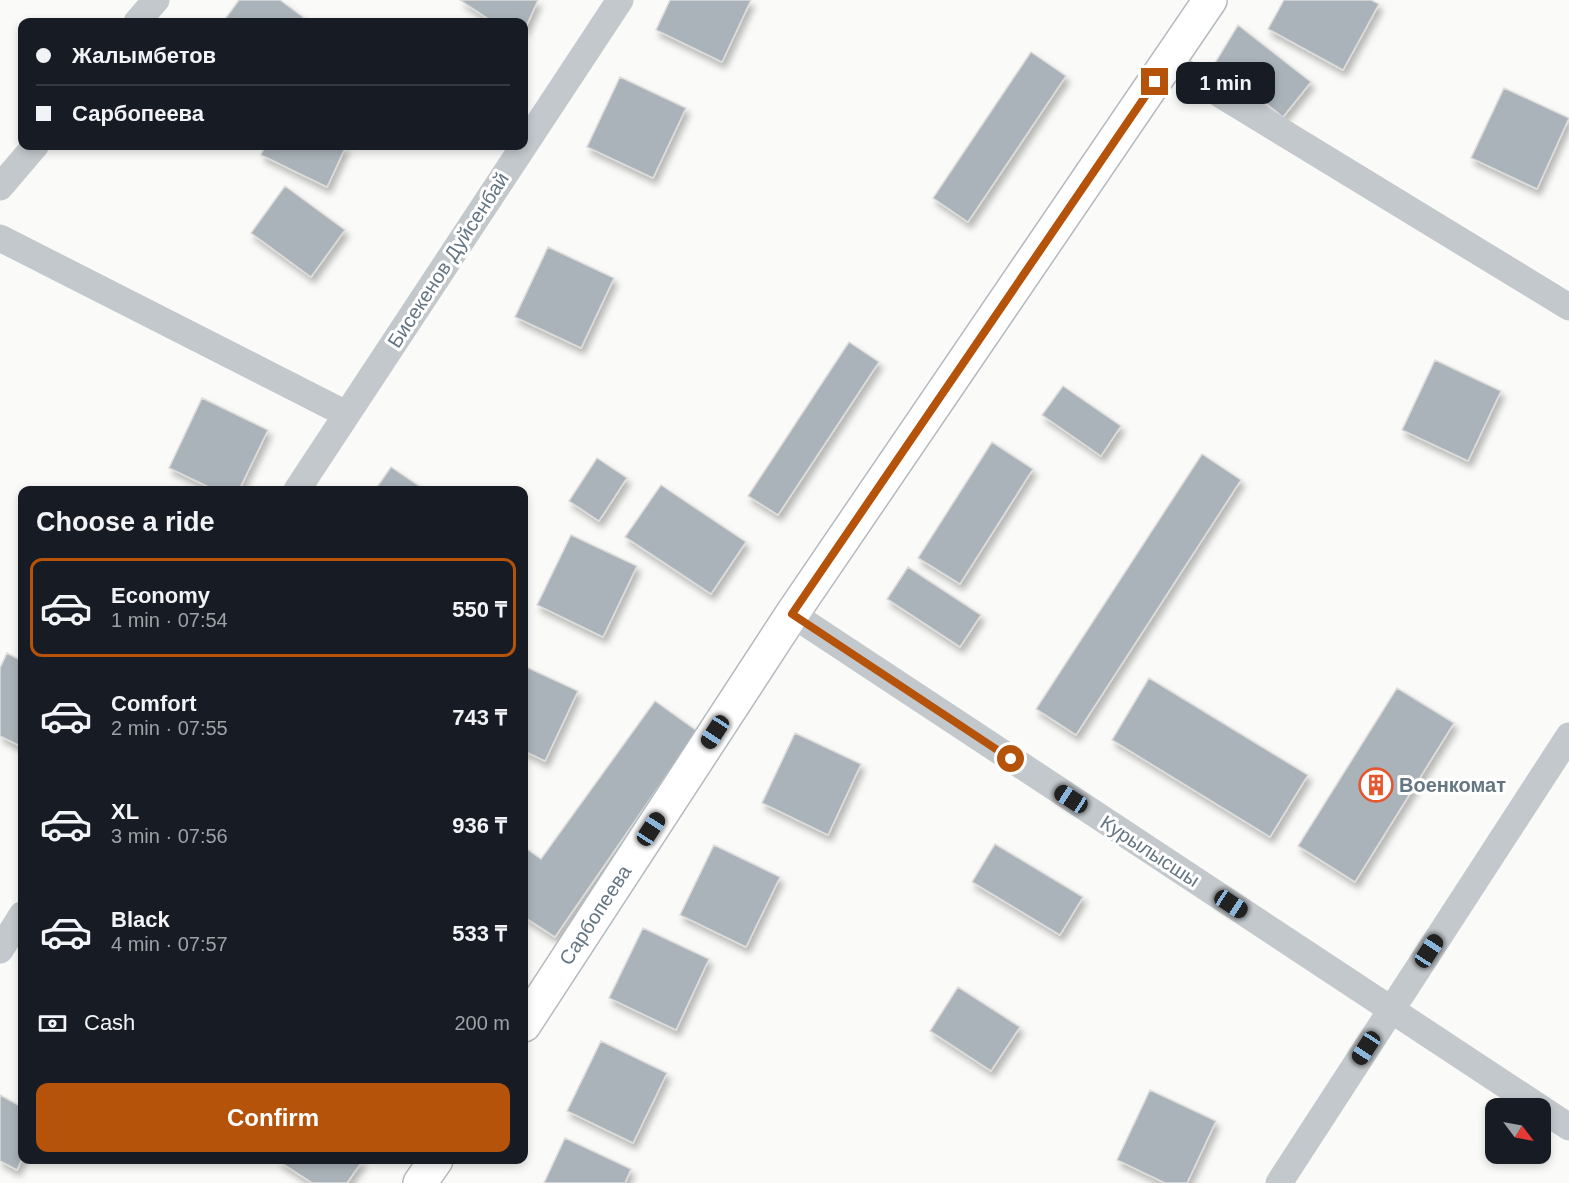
<!DOCTYPE html>
<html lang="en">
<head>
<meta charset="utf-8">
<style>
  :root { --surface:#171b24; --page:#242831; --text:#f1f3f6; --muted:#9ea1a6; --line:#363941; --accent:#b45309 }
  body { margin:0; font-family:Arial,sans-serif; background:var(--page); color:var(--text); height:100vh; display:flex; flex-direction:column; font-size:22px; white-space:nowrap }
  * { box-sizing:border-box; margin:0 }
  p { font-size:20px; color:var(--muted) }
  .icon { flex:none; width:33px; height:33px; fill:none; stroke:currentColor; stroke-width:2; stroke-linecap:round; stroke-linejoin:round }
  .map { position:relative; flex:1; overflow:hidden }
  .drawer { position:absolute; left:18px; top:486px; width:510px; height:678px; display:flex; flex-direction:column; background:var(--surface); border-radius:12px; box-shadow:0 3px 9px #0003 }
  .drawer>* { flex:none }
  .hud { position:absolute; left:18px; top:18px; width:510px; height:132px; border-radius:12px; box-shadow:0 3px 9px #0003; display:grid; align-content:center; height:132px; padding:0 18px; background:var(--surface) }
  .needle { width:39px; rotate:122deg }
  .tools { position:absolute; left:1485px; top:1098px; display:grid; gap:12px }
  .tools a { display:grid; place-items:center; width:66px; height:66px; border-radius:12px; background:var(--surface); box-shadow:0 3px 9px #0003; font-size:30px }
  .end { position:absolute; width:27px; height:27px; margin:-14px; border:8px solid #b45309; background:#fff; box-shadow:0 0 0 3px #fff }
  .from { border-radius:50% }
  .bubble { position:absolute; height:42px; border-radius:12px; background:var(--surface); box-shadow:0 3px 9px #0003; font-size:20px; font-weight:700; line-height:42px; text-align:center }
  .car { position:absolute; width:18px; height:36px; margin:-18px -9px; border-radius:8px; box-shadow:0 0 4px 2px #0007; background:linear-gradient(#222 24%,#8ab4d8 0 40%,#222 0 76%,#8ab4d8 0 86%,#222 0) }
  .hud b { display:flex; align-items:center; gap:21px; height:57px; font-size:22px }
  .hud b+b { border-top:2px solid var(--line) }
  .hud i { width:15px; height:15px; background:var(--text) }
  ul { padding:0; list-style:none }
  li { display:flex; align-items:center; gap:18px; height:99px; margin:0 12px 9px; padding:0 6px; border:3px solid transparent; border-radius:12px }
  li div { flex:1 }
  li b { display:block; font-size:22px }
  li em { font-style:normal; font-weight:700 }
  li.on { border-color:var(--accent) }
  li>.icon { width:54px; height:54px; stroke-width:1.5 }
  h2 { padding:0 18px; font-size:27px; line-height:72px }
  .pay { display:flex; align-items:center; gap:15px; height:66px; padding:0 18px; font-size:22px }
  .pay p { margin-inline-start:auto }
  .action { display:flex; gap:12px; margin-top:auto; padding:12px 18px }
  .action a { flex:1; height:69px; border-radius:12px; background:var(--accent); color:#fff; font-size:24px; font-weight:700; line-height:69px; text-align:center }
  .map>svg:first-child { display:block }
  .building { fill:#aab3b9; stroke:#dcdcda; stroke-width:1.5; filter:url(#shadow) }
  .lines { fill:none; stroke-linecap:round; stroke-linejoin:round }
  .secondary-casing { stroke:#b3babf; stroke-width:36 }
  .street { stroke:#c3c8cc; stroke-width:27 }
  .secondary { stroke:#fff; stroke-width:33 }
  .route { stroke:#b45309; stroke-width:8 }
  .labels { text-anchor:middle; stroke-width:6; stroke-linejoin:round; paint-order:stroke }
  .street-label { font-size:20px; fill:#657683; stroke:#fff }
  .poi-label { font-size:20px; font-weight:bold; fill:#657683; stroke:#fff; text-anchor:start }
</style>
</head>
<body>
<div class="map">
<svg width="1569" height="1183" viewBox="0 0 1569 1183">
  <defs>
    <filter id="shadow"><feDropShadow dx="3.5" dy="6" stdDeviation="3" flood-color="#0004"/></filter>
  </defs>
  <rect width="100%" height="100%" fill="#fafaf8"/>
  <path class="building" d="M239,0H280L303,17L300,22H223Z
    M460,0H538L524,31V22H493Z
    M670,0H751L722,62L656,30Z
    M1284,0H1371L1379,4L1343,70L1268,29Z
    M1238,25L1311,82L1283,117L1215,63Z
    M1031,52L1066,76L968,222L933,198Z
    M620,77L686,108L653,178L587,147Z
    M1504,88L1569,118L1537,189L1471,158Z
    M265,146H346L327,187L261,155Z
    M285,186L345,230L311,277L251,233Z
    M548,247L614,278L581,348L515,317Z
    M849,342L879,362L778,515L748,496Z
    M1435,360L1501,391L1468,461L1402,430Z
    M1063,386L1121,426L1101,456L1042,415Z
    M202,398L268,430L239,490H215L169,468Z
    M992,442L1033,469L960,584L918,558Z
    M1202,454L1241,480L1076,735L1036,709Z
    M597,458L627,478L599,521L569,501Z
    M391,467L425,490H375Z
    M661,485L746,542L711,594L625,537Z
    M571,535L637,566L603,637L537,605Z
    M908,567L981,615L960,647L887,599Z
    M7,653L22,661V747L0,736V668Z
    M524,666L578,691L545,761L524,751Z
    M1149,678L1308,775L1270,837L1112,740Z
    M1397,688L1454,723L1355,882L1298,846Z
    M655,701L697,731L555,937L524,917V847L541,859Z
    M795,733L861,764L828,835L762,803Z
    M995,844L1083,897L1060,935L972,882Z
    M714,845L780,877L746,947L680,915Z
    M643,928L709,959L676,1030L609,998Z
    M958,987L1020,1027L991,1071L930,1031Z
    M601,1041L667,1073L633,1143L567,1111Z
    M1150,1090L1216,1121L1187,1183H1165L1117,1160Z
    M0,1095L22,1107V1159L17,1170L0,1161Z
    M565,1138L631,1169L625,1183H544Z
    M277,1160H363L347,1183H312Z"/>
  <g class="lines">
    <defs>
      <path id="secondary" d="M524,1025L792,614L1210,0
        M420,1183L436,1160"/>
    </defs>
    <use href="#secondary" class="secondary-casing"/>
    <path class="street" d="M137,22L156,0
      M1169,63L1569,307
      M0,187L35,146
      M0,238L346,414
      M297,490L620,0
      M792,614L1569,1127
      M0,950L22,915
      M1279,1183L1569,736"/>
    <use href="#secondary" class="secondary"/>
  </g>
  <g class="lines">
    <path class="route" d="M1011,759L792,614L1155,82"/>
  </g>
  <defs>
    <symbol id="building-ring" viewBox="-11 -11 22 22"><circle r="9.5" fill="#fff" stroke="#e4572e" stroke-width="1.5"/><path d="M-4-6H4V6H1V3H-1V6H-4ZM-2.5-4.3h1.7v1.8h-1.7ZM.8-4.3h1.7v1.8H.8ZM-2.5-1h1.7V.8h-1.7ZM.8-1h1.7V.8H.8Z" fill="#e4572e"/></symbol>
  </defs>
  <g fill-rule="evenodd">
    <use href="#building-ring" x="1357" y="766" width="38" height="38"/>
  </g>
  <g class="labels">
    <g class="street-label">
      <text transform="translate(448 260) rotate(-57)" y="7">Бисекенов Дуйсенбай</text>
      <text transform="translate(1150 851) rotate(33)" y="7">Курылысшы</text>
      <text transform="translate(595 915) rotate(-57)" y="7">Сарбопеева</text>
    </g>
    <g class="poi-label">
      <text x="1399" y="792">Военкомат</text>
    </g>
  </g>
</svg>
<div class="tools">
<a><svg class="needle" viewBox="-14 -14 28 28"><path d="M0-13l5 13h-10z" fill="#e53935"/><path d="M0 13l5-13h-10z" fill="#9ea1a6"/></svg></a>
</div>
<i class="end from" style="left:1011px;top:759px"></i>
<i class="end" style="left:1155px;top:82px"></i>
<div class="bubble" style="left:1176px;top:62px;width:99px">1 min</div>
<i class="car" style="left:715px;top:732px;rotate:213deg"></i>
<i class="car" style="left:1071px;top:799px;rotate:303deg"></i>
<i class="car" style="left:651px;top:829px;rotate:33deg"></i>
<i class="car" style="left:1231px;top:904px;rotate:123deg"></i>
<i class="car" style="left:1429px;top:951px;rotate:33deg"></i>
<i class="car" style="left:1366px;top:1048px;rotate:213deg"></i>
<div class="hud">
<b><i class="from"></i>Жалымбетов</b>
<b><i></i>Сарбопеева</b>
</div>
<section class="drawer">
<h2>Choose a ride</h2>
<ul>
<li class="on"><svg class="icon" aria-label="car" viewBox="0 0 24 24"><path d="M5 17H2v-5l4-1 3-4h7l3 4 3 1v5h-3M9 17h6M6 11h13"/><circle cx="7" cy="17" r="2"/><circle cx="17" cy="17" r="2"/></svg><div><b>Economy</b><p>1 min · 07:54</p></div><em>550 ₸</em></li>
<li><svg class="icon" aria-label="car" viewBox="0 0 24 24"><path d="M5 17H2v-5l4-1 3-4h7l3 4 3 1v5h-3M9 17h6M6 11h13"/><circle cx="7" cy="17" r="2"/><circle cx="17" cy="17" r="2"/></svg><div><b>Comfort</b><p>2 min · 07:55</p></div><em>743 ₸</em></li>
<li><svg class="icon" aria-label="car" viewBox="0 0 24 24"><path d="M5 17H2v-5l4-1 3-4h7l3 4 3 1v5h-3M9 17h6M6 11h13"/><circle cx="7" cy="17" r="2"/><circle cx="17" cy="17" r="2"/></svg><div><b>XL</b><p>3 min · 07:56</p></div><em>936 ₸</em></li>
<li><svg class="icon" aria-label="car" viewBox="0 0 24 24"><path d="M5 17H2v-5l4-1 3-4h7l3 4 3 1v5h-3M9 17h6M6 11h13"/><circle cx="7" cy="17" r="2"/><circle cx="17" cy="17" r="2"/></svg><div><b>Black</b><p>4 min · 07:57</p></div><em>533 ₸</em></li>
</ul>
<div class="pay"><svg class="icon" aria-label="cash" viewBox="0 0 24 24"><path d="M3 7h18v10H3z"/><circle cx="12" cy="12" r="2"/></svg>Cash<p>200 m</p></div>
<div class="action"><a>Confirm</a></div>
</section>
</div>
</body>
</html>
